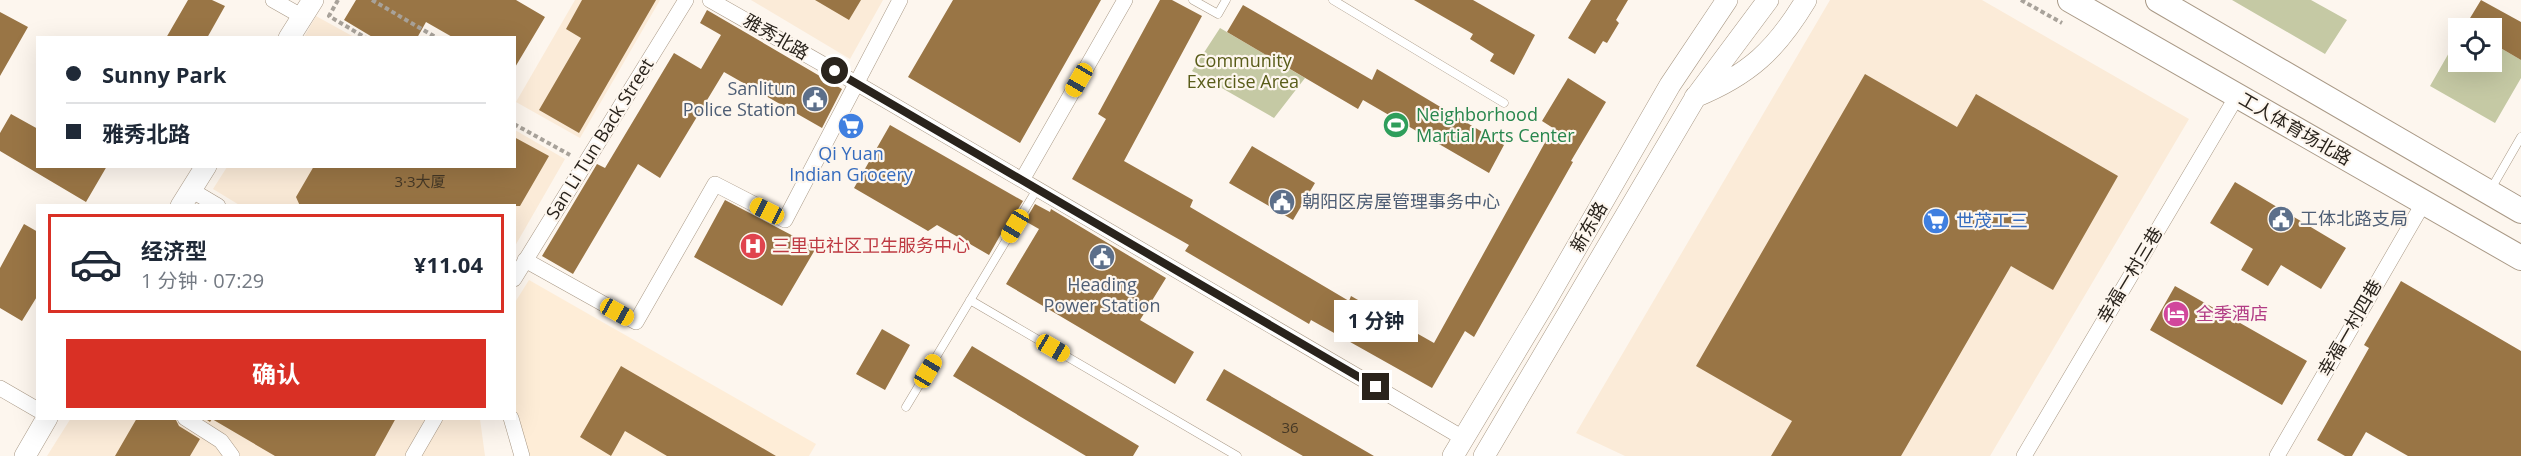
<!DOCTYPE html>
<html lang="zh">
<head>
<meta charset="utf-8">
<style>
  :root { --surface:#fff; --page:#f6f6f7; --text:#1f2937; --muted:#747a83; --line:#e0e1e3; --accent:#d93025 }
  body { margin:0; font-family:"Open Sans","Noto Sans SC",sans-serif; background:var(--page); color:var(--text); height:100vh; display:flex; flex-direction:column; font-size:22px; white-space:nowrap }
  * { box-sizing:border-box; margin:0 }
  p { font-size:20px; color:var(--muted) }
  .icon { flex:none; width:33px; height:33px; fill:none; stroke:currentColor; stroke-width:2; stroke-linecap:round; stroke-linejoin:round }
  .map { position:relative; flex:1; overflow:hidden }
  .sheet { position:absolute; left:36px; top:204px; width:480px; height:216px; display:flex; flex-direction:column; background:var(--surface); border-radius:0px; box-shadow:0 6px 24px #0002 }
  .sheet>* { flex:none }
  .top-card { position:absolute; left:36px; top:36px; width:480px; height:132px; border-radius:0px; box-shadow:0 6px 24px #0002; display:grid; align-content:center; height:132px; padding:0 30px; background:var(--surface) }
  .controls { position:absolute; left:2448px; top:18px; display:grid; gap:12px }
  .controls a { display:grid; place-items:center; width:54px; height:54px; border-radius:0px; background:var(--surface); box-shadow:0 6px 24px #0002; font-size:30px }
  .end { position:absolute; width:27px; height:27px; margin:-14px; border:8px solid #29231c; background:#fff; box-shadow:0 0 0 3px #fff }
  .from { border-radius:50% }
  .bubble { position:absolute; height:42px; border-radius:0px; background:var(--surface); box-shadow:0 6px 24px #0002; font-size:20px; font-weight:700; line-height:42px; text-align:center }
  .car { position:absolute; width:18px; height:36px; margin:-18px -9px; border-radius:8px; box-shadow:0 0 4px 2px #0007; background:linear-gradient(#f5c518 24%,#345 0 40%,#f5c518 0 76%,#345 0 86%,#f5c518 0) }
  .top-card b { display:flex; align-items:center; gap:21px; height:57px; font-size:22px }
  .top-card b+b { border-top:2px solid var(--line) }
  .top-card i { width:15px; height:15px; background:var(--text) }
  ul { padding:10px 0 0; list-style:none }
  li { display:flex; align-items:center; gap:18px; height:99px; margin:0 12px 9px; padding:0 18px; border:3px solid var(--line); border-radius:0px }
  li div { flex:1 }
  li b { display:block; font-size:22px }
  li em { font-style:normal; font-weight:700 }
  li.active { border-color:var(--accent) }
  li>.icon { width:54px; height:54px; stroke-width:1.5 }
  .action { display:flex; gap:12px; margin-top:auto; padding:12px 30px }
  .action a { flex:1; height:69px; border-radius:0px; background:var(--accent); color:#fff; font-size:24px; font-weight:700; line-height:69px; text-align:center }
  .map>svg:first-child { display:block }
  .commercial { fill:#fbebd8 }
  .built { fill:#feedd7 }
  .green { fill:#c5c9a4 }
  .building { fill:#997545 }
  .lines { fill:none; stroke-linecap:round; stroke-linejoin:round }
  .lane-casing { stroke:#a99986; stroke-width:9 }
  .street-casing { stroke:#a99986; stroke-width:16 }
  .secondary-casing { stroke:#a99986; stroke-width:22 }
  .primary-casing { stroke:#a99986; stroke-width:26 }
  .path { stroke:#a8a29a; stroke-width:4; stroke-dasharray:4.5 3; stroke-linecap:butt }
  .lane { stroke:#fff; stroke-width:8 }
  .street { stroke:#fff; stroke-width:15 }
  .secondary { stroke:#fff; stroke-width:21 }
  .primary { stroke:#fff; stroke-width:24 }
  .route { stroke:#29231c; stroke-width:8 }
  .labels { text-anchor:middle; stroke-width:4.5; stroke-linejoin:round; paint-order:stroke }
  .number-label { font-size:15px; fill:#453826 }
  .street-label { font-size:18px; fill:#29231c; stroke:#fdf6ee }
  .park-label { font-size:18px; fill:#595c19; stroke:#fdf6ee }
  .service-label { font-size:18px; fill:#4e5e75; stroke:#fdf6ee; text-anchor:start }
  .leisure-label { font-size:18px; fill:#27864d; stroke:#fdf6ee; text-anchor:start }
  .shop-label { font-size:18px; fill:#366cbe; stroke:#fdf6ee }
  .health-label { font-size:18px; fill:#be3a42; stroke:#fdf6ee; text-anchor:start }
  .hotel-label { font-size:18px; fill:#b23c85; stroke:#fdf6ee; text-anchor:start }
</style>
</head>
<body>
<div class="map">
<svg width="2521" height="456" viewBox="0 0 2521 456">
  <rect width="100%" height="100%" fill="#fdf6ee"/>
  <path class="commercial" d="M575,0H660L580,138L516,102Z
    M751,0H883L850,59Z
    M1830,0H1982L2189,119L1990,456H1625L1576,433Z
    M316,16L354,37H304Z
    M515,130L565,159L515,246L514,206H241L213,189L227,167L514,166Z
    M71,418L480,419L485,456H47Z"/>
  <path class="built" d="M529,280L816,444L809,456H527L515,417L514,304Z"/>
  <path class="green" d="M2232,0H2311L2347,20L2325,54Z
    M1220,28L1305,78L1274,118L1192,71Z
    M2458,37V62H2492V43L2521,60V78L2495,123L2430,86Z"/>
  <path class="building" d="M188,0H212L225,6L207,38H166Z
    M356,0H516L545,17L514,69V38H454L426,22L417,38H374L344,20Z
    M582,0H656L579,133L539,110L581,38L566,29Z
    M815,0H861L849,20Z
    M953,0H1101L1020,143L908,77Z
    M1160,0H1172L1202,16L1124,161L1193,200L1190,207L1349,301L1351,296L1434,343L1553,128L1542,121L1568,78L1606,102L1571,161L1573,162L1474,337L1465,331L1432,388L1311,320L1309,324L1185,251L1189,245L1072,179L1106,119L1098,114Z
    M1414,0H1473L1535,35L1514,75L1490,61L1494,54L1470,39L1473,34Z
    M1591,0H1628L1616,20L1619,23L1607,43L1603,41L1595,54L1568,38Z
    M2481,0L2521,22V60L2492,43V28H2464Z
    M1243,5L1372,80L1377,69L1504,145L1489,173L1363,100L1358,109L1227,32Z
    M707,10L842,89L822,128L724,72L660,178L638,164L573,274L542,256L597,164L605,168L674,53L701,69L721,35L700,23Z
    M0,12L28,27L0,76Z
    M1865,74L1957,127L1976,94L2118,176L2053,290L2011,266L1901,456H1771L1792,421L1696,366Z
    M11,114L38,129V166H107L86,202L0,151V133Z
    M890,125L1023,201L1015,214L1013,213L989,255L937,225L928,231L854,188Z
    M514,137L549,156L520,206H300L296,197L314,166H514Z
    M1252,146L1315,183L1293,220L1229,183Z
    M2235,182L2346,248L2321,289L2281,265L2268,286L2241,270L2253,249L2210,223Z
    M725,200L816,248L782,306L694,257Z
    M1035,204L1050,212L1051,209L1166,278L1140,320L1194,352L1175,384L1006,284L1039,229L1025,221Z
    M24,224L38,232V295L22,321L0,308V268Z
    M2401,281L2521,351V456H2408L2366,432L2352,456H2345L2317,440L2369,348L2364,345Z
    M2175,286L2307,361L2282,405L2150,330Z
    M882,329L910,345L885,390L856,374Z
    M972,346L1139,446L1133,456H1086L953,376Z
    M621,366L776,456H667L625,431L611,456L580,437Z
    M1224,369L1374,456H1303L1206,400Z
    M137,418H175L179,426L200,439L190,456H115Z
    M204,418H396L375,456H275L212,419L210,422Z"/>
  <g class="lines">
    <defs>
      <path id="lane" d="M1193,0L1218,14L1226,0
        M1333,0L1504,103
        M2491,189L2521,137
        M970,300L1237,456
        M906,407L1037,189"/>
      <path id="street" d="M273,0L303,17
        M710,0L856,83L1463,438
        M1022,180L1125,0
        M191,190L218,206
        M525,260L636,322L715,184L785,220L900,0
        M514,279L686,0
        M0,388L38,410
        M185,418L221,441L232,456
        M511,418L522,456
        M413,456L435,418
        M2024,456L2237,96
        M2277,456L2424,202"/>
      <path id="secondary" d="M289,38L313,0
        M1695,97C1749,75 1776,50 1806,0
        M181,206L206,166
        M25,456L47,418
        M1453,456L1544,304L1670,85L1727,0
        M1484,456L1695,98L1768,0"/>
      <path id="primary" d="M2070,0L2521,258
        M2158,0L2521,211"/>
    </defs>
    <use href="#lane" class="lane-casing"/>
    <use href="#street" class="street-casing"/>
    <use href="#secondary" class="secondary-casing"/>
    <use href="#primary" class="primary-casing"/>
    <path class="path" d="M338,0L329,16L366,38
      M372,0L437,38
      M2021,0L2062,23
      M514,124L570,155"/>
    <use href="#lane" class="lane"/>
    <use href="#street" class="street"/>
    <use href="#secondary" class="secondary"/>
    <use href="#primary" class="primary"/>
  </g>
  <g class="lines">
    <path class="route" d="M835,71L1376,387"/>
  </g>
  <defs>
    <symbol id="civic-disc" viewBox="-11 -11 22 22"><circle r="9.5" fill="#5c6f8a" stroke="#fdf6ee"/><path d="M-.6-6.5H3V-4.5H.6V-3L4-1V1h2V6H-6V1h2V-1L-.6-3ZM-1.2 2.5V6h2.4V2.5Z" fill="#fff"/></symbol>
    <symbol id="stadium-disc" viewBox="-11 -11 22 22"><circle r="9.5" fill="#2e9e5b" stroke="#fdf6ee"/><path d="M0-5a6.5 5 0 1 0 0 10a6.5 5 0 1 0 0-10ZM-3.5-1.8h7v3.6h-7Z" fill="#fff"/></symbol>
    <symbol id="supermarket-disc" viewBox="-11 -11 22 22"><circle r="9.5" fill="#3f7fe0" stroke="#fdf6ee"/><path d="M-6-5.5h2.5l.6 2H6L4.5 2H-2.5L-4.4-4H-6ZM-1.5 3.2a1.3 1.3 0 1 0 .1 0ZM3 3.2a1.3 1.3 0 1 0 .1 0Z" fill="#fff"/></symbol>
    <symbol id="hospital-disc" viewBox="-11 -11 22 22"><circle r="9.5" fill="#e0444e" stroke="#fdf6ee"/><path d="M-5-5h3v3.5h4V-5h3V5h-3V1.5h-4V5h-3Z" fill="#fff"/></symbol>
    <symbol id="hotel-disc" viewBox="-11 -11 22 22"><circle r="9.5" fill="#d1479c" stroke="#fdf6ee"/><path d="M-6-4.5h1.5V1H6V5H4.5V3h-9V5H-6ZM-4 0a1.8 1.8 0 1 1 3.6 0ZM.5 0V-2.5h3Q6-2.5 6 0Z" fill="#fff"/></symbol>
  </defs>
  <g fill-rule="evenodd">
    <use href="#civic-disc" x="800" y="84" width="30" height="30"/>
    <use href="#stadium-disc" x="1381" y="110" width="30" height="30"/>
    <use href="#supermarket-disc" x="836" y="111" width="30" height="30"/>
    <use href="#civic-disc" x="1267" y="187" width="30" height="30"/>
    <use href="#civic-disc" x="2266" y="204" width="30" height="30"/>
    <use href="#supermarket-disc" x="1921" y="206" width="30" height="30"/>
    <use href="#hospital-disc" x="738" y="231" width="30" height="30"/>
    <use href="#civic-disc" x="1087" y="242" width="30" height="30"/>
    <use href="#hotel-disc" x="2161" y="299" width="30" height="30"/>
  </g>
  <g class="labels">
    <g class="number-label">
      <text x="420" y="187">3·3大厦</text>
      <text x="1290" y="433">36</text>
    </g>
    <g class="street-label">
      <text transform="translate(776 37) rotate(30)" y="6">雅秀北路</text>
      <text transform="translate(2295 129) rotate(30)" y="6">工人体育场北路</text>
      <text transform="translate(600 139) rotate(-58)" y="6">San Li Tun Back Street</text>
      <text transform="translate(1589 227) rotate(-60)" y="6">新东路</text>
      <text transform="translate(2130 275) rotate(-59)" y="6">幸福一村三巷</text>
      <text transform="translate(2350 328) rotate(-60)" y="6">幸福一村四巷</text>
    </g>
    <g class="park-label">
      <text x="1243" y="67">Community<tspan x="1243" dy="21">Exercise Area</tspan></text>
    </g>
    <g class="service-label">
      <text x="796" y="95" text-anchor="end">Sanlitun<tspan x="796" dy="21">Police Station</tspan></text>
      <text x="1302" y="208">朝阳区房屋管理事务中心</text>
      <text x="2300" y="225">工体北路支局</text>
      <text x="1102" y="291" text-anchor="middle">Heading<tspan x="1102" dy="21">Power Station</tspan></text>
    </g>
    <g class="leisure-label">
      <text x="1416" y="121">Neighborhood<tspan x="1416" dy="21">Martial Arts Center</tspan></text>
    </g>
    <g class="shop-label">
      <text x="851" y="160">Qi Yuan<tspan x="851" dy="21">Indian Grocery</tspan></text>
      <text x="1956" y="227" text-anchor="start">世茂工三</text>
    </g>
    <g class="health-label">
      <text x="772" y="252">三里屯社区卫生服务中心</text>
    </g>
    <g class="hotel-label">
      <text x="2196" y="320">全季酒店</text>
    </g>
  </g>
</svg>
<div class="controls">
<a><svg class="icon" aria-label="locate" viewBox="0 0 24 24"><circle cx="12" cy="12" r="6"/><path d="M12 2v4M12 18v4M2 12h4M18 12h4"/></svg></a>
</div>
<i class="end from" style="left:835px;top:71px"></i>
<i class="end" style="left:1376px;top:387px"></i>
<div class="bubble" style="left:1334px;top:300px;width:84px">1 分钟</div>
<i class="car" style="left:1079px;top:80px;rotate:210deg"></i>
<i class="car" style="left:767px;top:211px;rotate:297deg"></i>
<i class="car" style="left:1015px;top:226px;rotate:211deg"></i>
<i class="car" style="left:617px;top:312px;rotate:119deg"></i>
<i class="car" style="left:1053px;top:348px;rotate:120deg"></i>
<i class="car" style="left:928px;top:371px;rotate:31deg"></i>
<div class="top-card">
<b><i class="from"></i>Sunny Park</b>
<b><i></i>雅秀北路</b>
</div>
<section class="sheet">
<ul>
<li class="active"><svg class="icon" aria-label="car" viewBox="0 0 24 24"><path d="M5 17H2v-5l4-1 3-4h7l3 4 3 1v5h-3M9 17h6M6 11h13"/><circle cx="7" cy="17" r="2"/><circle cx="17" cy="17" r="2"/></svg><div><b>经济型</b><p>1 分钟 · 07:29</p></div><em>¥11.04</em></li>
</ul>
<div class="action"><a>确认</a></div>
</section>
</div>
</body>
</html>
